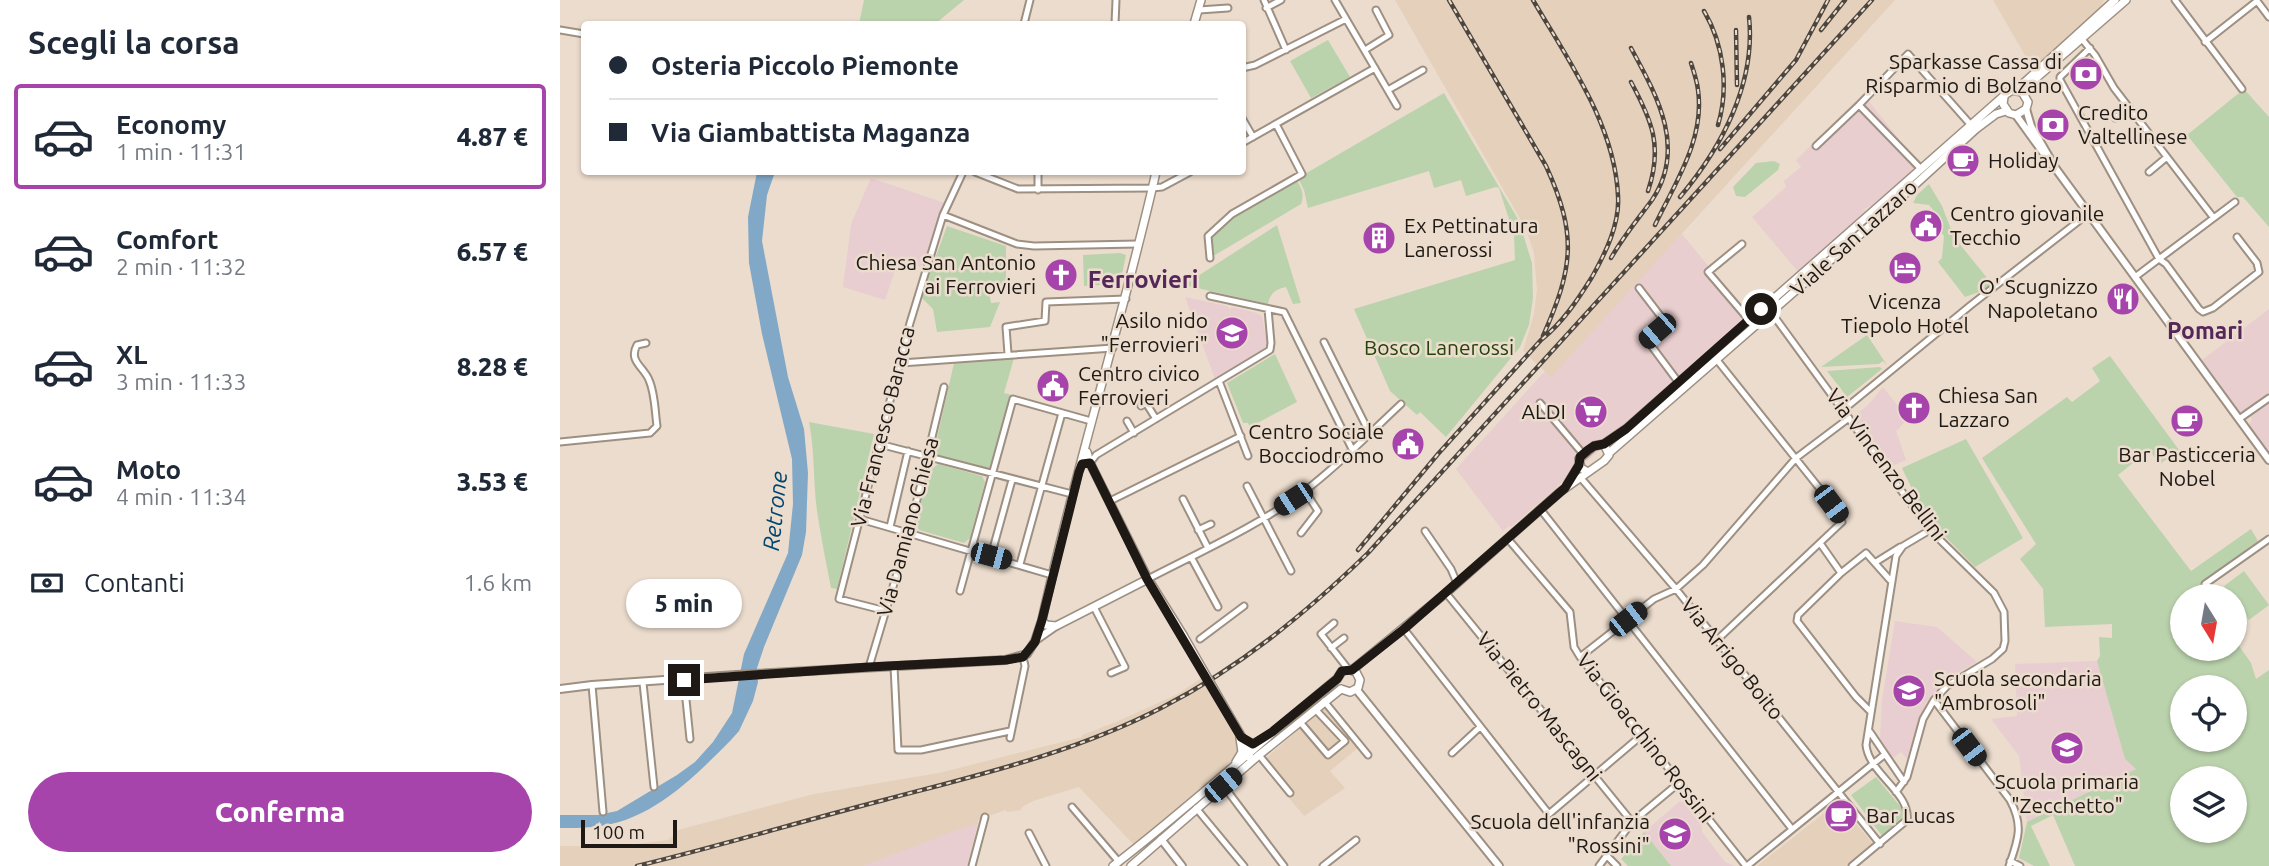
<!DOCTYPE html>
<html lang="it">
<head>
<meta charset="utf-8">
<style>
  :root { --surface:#fff; --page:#f2f2f3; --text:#1f2937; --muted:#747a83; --line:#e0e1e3; --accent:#a644ab }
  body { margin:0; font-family:Ubuntu,sans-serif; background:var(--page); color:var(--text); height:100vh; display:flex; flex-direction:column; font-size:26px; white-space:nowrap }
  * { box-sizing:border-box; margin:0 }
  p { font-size:23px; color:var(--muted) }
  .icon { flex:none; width:38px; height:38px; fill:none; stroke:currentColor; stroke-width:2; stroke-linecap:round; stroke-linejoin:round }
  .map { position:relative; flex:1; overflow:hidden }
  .side { display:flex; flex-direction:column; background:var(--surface); width:560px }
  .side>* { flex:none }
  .top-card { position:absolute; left:21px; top:21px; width:665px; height:154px; border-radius:7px; box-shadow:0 2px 5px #0004; display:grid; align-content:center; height:154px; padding:0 28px; background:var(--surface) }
  .needle { width:46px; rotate:169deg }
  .buttons { position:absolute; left:1610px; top:584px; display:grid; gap:14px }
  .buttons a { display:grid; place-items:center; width:77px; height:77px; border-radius:50%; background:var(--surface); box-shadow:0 2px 5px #0004; font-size:35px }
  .scale { position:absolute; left:21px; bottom:18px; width:96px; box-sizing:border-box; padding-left:7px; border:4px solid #1e1914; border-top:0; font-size:19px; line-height:24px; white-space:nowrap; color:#1e1914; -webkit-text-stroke:5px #ebdccd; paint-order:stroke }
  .end { position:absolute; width:32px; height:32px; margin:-16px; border:9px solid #1e1914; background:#fff; box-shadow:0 0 0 4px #fff }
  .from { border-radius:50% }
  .bubble { position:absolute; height:49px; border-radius:24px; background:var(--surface); box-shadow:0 2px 5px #0004; font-size:23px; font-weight:800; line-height:49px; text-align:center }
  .car { position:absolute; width:21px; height:42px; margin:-21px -10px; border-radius:9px; box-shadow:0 0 5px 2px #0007; background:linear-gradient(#222 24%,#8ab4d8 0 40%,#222 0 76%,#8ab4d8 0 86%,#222 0) }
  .top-card b { display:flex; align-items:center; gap:24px; height:66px; font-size:26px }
  .top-card b+b { border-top:2px solid var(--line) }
  .top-card i { width:18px; height:18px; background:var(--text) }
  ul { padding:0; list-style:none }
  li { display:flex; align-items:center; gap:21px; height:105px; margin:0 14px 10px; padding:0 14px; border:4px solid transparent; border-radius:7px }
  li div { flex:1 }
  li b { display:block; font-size:26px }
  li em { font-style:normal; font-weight:800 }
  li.on { border-color:var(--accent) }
  li>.icon { width:63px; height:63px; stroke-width:1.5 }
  h2 { padding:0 28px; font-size:32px; line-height:84px }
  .pay { display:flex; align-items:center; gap:18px; height:77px; padding:0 28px; font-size:26px }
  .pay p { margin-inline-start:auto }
  .action { display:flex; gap:14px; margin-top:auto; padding:14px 28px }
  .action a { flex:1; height:80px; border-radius:42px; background:var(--accent); color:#fff; font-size:28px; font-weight:800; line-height:80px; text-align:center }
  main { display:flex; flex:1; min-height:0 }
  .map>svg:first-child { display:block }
  .commercial { fill:#e8cecf }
  .built { fill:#e4d0bb }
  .education { fill:#e8ced0 }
  .green { fill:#bbd3ad; fill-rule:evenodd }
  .water { fill:#81a8c7 }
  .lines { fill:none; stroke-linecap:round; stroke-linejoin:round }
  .minor-casing { stroke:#9d9082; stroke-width:9 }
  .tertiary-casing { stroke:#9d9082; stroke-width:10 }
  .secondary-casing { stroke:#9d9082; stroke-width:10 }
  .minor { stroke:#fff; stroke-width:5 }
  .tertiary { stroke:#fff; stroke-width:6 }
  .secondary { stroke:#fff; stroke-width:7 }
  .rail-casing { stroke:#4d463e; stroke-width:4.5 }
  .rail { stroke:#ebdccd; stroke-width:2; stroke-dasharray:5; stroke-linecap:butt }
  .secondary-bridge-casing { stroke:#9d9082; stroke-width:10; stroke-linecap:butt }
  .secondary-bridge { stroke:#fff; stroke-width:7 }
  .route { stroke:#1e1914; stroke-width:9 }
  .labels { text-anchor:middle; stroke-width:5; stroke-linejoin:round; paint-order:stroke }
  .poi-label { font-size:21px; fill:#1e1914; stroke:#ebdccd; text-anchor:start }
  .street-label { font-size:21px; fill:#1e1914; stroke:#ebdccd }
  .park-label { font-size:21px; fill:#244307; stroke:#ebdccd }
  .neighbourhood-label { font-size:23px; font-weight:bold; fill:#552658; stroke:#ebdccd }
  .water-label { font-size:23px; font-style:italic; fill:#00456e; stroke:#ebdccd }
  .quarter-label { font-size:24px; font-weight:bold; fill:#552658; stroke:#ebdccd }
</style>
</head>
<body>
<main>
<section class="side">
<h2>Scegli la corsa</h2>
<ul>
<li class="on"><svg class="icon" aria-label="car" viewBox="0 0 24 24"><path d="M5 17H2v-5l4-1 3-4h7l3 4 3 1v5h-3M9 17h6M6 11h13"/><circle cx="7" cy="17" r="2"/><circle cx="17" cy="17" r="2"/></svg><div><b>Economy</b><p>1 min · 11:31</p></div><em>4.87 €</em></li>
<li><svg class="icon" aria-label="car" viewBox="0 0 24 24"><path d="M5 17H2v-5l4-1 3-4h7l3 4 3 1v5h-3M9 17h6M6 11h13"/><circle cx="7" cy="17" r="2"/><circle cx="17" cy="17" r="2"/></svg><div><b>Comfort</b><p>2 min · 11:32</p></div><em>6.57 €</em></li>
<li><svg class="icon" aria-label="car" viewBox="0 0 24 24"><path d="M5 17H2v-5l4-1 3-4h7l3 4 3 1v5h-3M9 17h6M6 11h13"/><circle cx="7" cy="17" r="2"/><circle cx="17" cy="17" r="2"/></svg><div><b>XL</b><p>3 min · 11:33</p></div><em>8.28 €</em></li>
<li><svg class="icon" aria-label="car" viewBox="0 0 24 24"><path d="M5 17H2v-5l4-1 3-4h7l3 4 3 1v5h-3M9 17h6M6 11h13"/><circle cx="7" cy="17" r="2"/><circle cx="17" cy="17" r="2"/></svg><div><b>Moto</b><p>4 min · 11:34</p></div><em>3.53 €</em></li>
</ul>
<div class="pay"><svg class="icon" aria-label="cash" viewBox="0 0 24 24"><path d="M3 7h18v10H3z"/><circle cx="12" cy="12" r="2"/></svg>Contanti<p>1.6 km</p></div>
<div class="action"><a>Conferma</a></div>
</section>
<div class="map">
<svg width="1709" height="866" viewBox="0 0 1709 866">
  <rect width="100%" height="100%" fill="#ebdccd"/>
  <path class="commercial" d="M1303,94L1361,167L1313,208L1310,206L1304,209L1308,214L1240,274L1192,217L1226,187L1224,181L1241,167L1236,160Z
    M1116,227L1189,315L1184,319L1185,321L1167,337L1165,336L1160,341L1161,343L1131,369L1124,372V375L1119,376L1102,391L1096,397L1097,399L1071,421L1068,420L1058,430L1059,433L1026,462L1023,461L1013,473L951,527L949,526L943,531L896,469Z
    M1709,309V453L1689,425L1692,419L1687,411L1680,413L1642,360Z"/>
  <path class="built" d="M835,0H1335L991,377L963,351L974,314L977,290L974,253L966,229Z
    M1433,0H1544L1540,10L1533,15L1534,17L1509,35L1496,51L1473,69Z
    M641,678L682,744L683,755L575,846L519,787L473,801L462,807L461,810L447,812L446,810L425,817L418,820V823L414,826L304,866H0V846H60L108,840L118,830L254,794L379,773L522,737V735L556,722L618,694Z
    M765,707L798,748L770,771L785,788L744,816L700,763Z
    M1278,802L1314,845L1290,866H1197Z"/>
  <path class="education" d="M311,178L385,203L363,265L361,267L338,261L325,300L283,287L291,224Z
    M625,297L667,306L670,309L672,307L697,313L702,316L707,343L705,349L655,379Z
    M1323,387L1348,419L1336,431L1346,460L1330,467L1293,417L1308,405Z
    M1335,621L1377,627L1417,662L1386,680L1366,703L1357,724L1347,759L1341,752L1333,758L1320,738L1322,700Z
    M1537,661L1565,759L1576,769L1467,822L1459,756L1431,719L1457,716L1455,664Z
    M1119,802H1123L1142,826V832L1165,862L1174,866H1111L1084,832Z
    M418,823L407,866H304L391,832Z"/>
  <path class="green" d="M304,0H404L375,24H299Z
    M768,40L790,77L751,98L730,61Z
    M1684,89L1709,117V227L1683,197H1677L1627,135Z
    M884,93L959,221L972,263L973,298L969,325L960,347L886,437L860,412L857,415L830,391L794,309L955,260L954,235L939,188L936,187L906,196L901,180L874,188L869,171L748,208L744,190L738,178Z
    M1214,161L1220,164L1218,170L1185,197L1176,196L1173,187L1196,163Z
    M735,178C741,187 745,193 741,204L650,258L648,236L672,214Z
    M1369,184L1382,206L1394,237L1432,284L1422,291L1405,297L1378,262L1382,258L1384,236L1376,226L1379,224L1376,220L1379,217L1369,205L1353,203L1357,195Z
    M717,225L741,303L733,304L726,287C715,289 710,294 708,304L624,285Z
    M387,226L446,246V287H428L431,303L440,302L430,327L377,332L373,309L361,297Z
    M560,253L566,255L560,284L524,286L523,255Z
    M1307,335L1327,365L1323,361L1319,364L1261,367Z
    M715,354L737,402L690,427L688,423H683L667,383Z
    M1550,356L1619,450L1600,464L1589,450L1558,475L1631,571L1691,529L1698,541L1637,588L1643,597H1622V649H1675V640L1691,663L1696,679L1709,670V866H1515L1493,815L1471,826L1490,866H1474L1459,858L1467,822L1576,769L1565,759L1537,661L1540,656L1539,637L1552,638V624L1485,627L1483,589L1460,559L1476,544L1422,458L1507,397L1512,402L1540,381L1532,368ZM1622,688H1675V740H1622ZM1622,779H1675V831H1622Z
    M454,358L444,393L452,395L431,471L373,456L394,363Z
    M1320,367L1322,369L1287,397L1267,371Z
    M249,422L314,434L277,589L271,588C266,563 261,537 257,511C253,482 255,452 249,422Z
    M1406,439L1463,538L1415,567L1365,516L1342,468Z
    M378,464L422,476L425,482L410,538L404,543L359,530L356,523L369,471Z
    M1684,571L1709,605L1689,620L1675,601V597H1672L1664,586Z
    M1316,777L1344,811L1343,820L1323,837L1291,795Z
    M1084,832L1111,866H1068L1061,859Z"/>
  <path class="water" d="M197,172H215L207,195L202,241L228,377L244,429L248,473L246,532L242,555L204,647L197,668L198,682L193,701L179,731L171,740C133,778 90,823 32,827C22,828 11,828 0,828V815H38L57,811L117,775L135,762L153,742L172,713L184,654L228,553L233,504L232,459L202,334L189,263L188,217Z"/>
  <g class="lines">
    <defs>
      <path id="minor" d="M704,0L726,50
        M775,0L837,106
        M1615,0L1682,89
        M706,8L721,0
        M639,10L668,8
        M464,24L470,0
        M555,24L556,0
        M0,30L24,34
        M1521,38L1535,55L1554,88L1653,217
        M1645,42L1697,1L1709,17
        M1530,48L1500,77V80L1599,259L1606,264L1639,309L1643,312L1653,308L1699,272L1697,263L1677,237
        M805,50L829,35L816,10
        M682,68L695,65L786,19
        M828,90L863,70
        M1299,105L1348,54L1410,124
        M682,118L693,137
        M1555,118L1569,107
        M682,143L815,68
        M1256,146L1299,105L1361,169
        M415,172L458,189L592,188L602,187L630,172
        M478,172V190
        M1589,172L1607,157
        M383,215L457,244L474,246L578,244
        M1182,244L1148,272L1189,320
        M650,258L648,236L672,214L742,174L716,124
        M1575,277L1675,202
        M1079,288L1102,318L1097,331L1087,340L1119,383
        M650,296L724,312L793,451
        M1211,312L1370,530L1434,593L1444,612L1445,641L1443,649L1432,659L1387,686L1374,700L1363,719L1347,777L1336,792
        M764,342L810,434
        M448,354L446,327L485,321L486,302L566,299
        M1157,360L1260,489L1282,522L1157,640
        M341,363L553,348
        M659,381L688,456
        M980,403L1023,454
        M581,406L586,403L596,419
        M1283,410L1411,305L1529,213
        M1679,419L1709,398
        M567,421L574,433
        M0,442L90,433L97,426C95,412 95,393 89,380C84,367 68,361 77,345L86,343
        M319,444L512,494
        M530,463L536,455L710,350L711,343L708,309
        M1020,477L1116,589L1320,844
        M687,486L731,571
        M623,499L648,548
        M550,501L681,436
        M981,510L1232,829
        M300,519L492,575
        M330,527L348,451
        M638,530L651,524
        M865,531L891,569L897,583
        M741,533L758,511L745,491
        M948,539L1010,612L1014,647L1020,657L1186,866
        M1260,543L1281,573
        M431,556L452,480
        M631,557L658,607
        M1316,562L1340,547
        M460,564L502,413
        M588,579C638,553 702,524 746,490C780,464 810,433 841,404
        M1645,584L1709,539
        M400,591L453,399L531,421
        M886,593L1072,822
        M534,607L565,667L551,673
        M326,611L279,599L350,323L383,215L403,172
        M774,623L761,634L788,669
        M844,629L989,814L1082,735
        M640,639L684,606
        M771,648L784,638
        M1020,657L1094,599L1116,589L1143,565L1236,458L1289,418
        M334,666L338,750H361L450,731
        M309,667L349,533L384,387
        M124,680L130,739
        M83,683L94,787
        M32,685L43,812
        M1374,700L1450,800C1464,826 1458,840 1449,866
        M764,701L808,755
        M1311,712L1296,697L1237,621L1238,615L1281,573L1306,553L1330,580
        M740,722L768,755L785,741L755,709
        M1310,732L1344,782
        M450,738L465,666L463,657
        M892,753L920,727
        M699,755L730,793
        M663,785L724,866
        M512,807L559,862
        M636,808L684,866
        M469,833L486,866
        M1048,857L1057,866
        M1450,861L1460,866
        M412,866L425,817
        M763,866L796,840
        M1039,866L1072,822L1120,782
        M1187,866L1324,755
        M1292,866L1347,820C1351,793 1309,774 1306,745L1336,556L1343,546L1370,530"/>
      <path id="tertiary" d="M1466,109L1471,126L1496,169L1709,460
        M1456,115L1492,165
        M476,640L496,626
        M0,689L32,685L176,675L445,660L467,654L475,641L482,620
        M796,689L939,866
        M601,839L622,866"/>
      <path id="secondary" d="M634,24L641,0
        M1456,90L1555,0
        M1465,94L1475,79L1566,0
        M1044,444L1066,429L1446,94L1452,90L1462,92L1468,102L1466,109L1456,115L1449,113L1443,104L1444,97
        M527,452L530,463L588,579L623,635
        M1049,453L1312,224L1416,129L1436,114L1446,111
        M1007,485L1019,465
        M588,579L496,626L486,625L482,620C515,469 562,322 596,172
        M792,670L886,593L1000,492L1044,461L1049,455L1044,444L1034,446L1019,459L1021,468L1028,472
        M663,705L687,746L690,758
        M676,762L682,752L680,738
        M553,866C630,807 702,740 777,679L782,671L788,669L796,672L800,680L798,688L790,692L781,689
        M571,866L699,755L781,689"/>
    </defs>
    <use href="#minor" class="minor-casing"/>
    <use href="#tertiary" class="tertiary-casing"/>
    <use href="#secondary" class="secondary-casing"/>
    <use href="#minor" class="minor"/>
    <use href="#tertiary" class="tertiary"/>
    <use href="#secondary" class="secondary"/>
    <defs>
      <path id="rail" d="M889,0L986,166C1018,236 1013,268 983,336
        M1144,11C1164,45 1169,88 1158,125
        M1176,30L1177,85
        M1261,30L1285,0
        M1071,82C1092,121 1103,146 1088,191
        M1160,149L1236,60L1268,0
        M1120,197C1162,147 1196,83 1189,17
        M1095,225C1115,183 1145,139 1138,90C1137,81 1134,72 1131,63
        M1051,258C1063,237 1078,219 1092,200C1127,148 1097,96 1071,48
        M798,550L878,454L981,340C1003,322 1017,301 1032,277C1045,254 1060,224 1058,196C1055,125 1008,60 973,0
        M77,866C160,846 242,821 324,800C418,775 514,753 601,708C679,668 745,614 808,553L1312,0"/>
    </defs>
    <use href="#rail" class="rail-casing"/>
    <use href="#rail" class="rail"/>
    <defs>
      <path id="secondary-bridge" d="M623,635L663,705"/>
    </defs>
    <use href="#secondary-bridge" class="secondary-bridge-casing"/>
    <use href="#secondary-bridge" class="secondary-bridge"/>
  </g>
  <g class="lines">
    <path class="route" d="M124,680L309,667L446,660L463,657L475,642L482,620L519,472L522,464L530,463L587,579L681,737L693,744L712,732L777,679L782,671L792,670L844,629L1005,488L1019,465L1020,457L1028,450L1034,446L1044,444L1066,429L1201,309"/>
  </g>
  <defs>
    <symbol id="bank-disc" viewBox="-11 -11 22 22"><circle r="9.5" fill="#a644ab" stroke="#ebdccd"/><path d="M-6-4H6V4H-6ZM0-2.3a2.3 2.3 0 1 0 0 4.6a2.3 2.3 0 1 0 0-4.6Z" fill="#fff"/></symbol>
    <symbol id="cafe-disc" viewBox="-11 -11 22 22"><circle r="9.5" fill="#a644ab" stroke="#ebdccd"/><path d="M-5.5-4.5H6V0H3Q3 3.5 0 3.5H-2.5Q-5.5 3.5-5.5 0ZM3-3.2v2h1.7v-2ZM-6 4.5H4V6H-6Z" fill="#fff"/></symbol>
    <symbol id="civic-disc" viewBox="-11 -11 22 22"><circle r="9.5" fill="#a644ab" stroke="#ebdccd"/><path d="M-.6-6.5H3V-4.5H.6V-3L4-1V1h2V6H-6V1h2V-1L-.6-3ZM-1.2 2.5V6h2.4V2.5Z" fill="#fff"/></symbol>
    <symbol id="building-disc" viewBox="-11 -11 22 22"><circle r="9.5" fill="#a644ab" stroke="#ebdccd"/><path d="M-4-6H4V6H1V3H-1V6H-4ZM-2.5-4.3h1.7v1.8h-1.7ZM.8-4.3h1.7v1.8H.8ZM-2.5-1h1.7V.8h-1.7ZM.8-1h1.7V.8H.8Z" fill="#fff"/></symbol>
    <symbol id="hotel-disc" viewBox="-11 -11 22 22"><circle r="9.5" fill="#a644ab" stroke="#ebdccd"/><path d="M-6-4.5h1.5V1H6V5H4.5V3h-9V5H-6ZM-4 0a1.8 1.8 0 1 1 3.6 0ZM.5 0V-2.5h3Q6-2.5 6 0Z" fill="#fff"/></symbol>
    <symbol id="church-disc" viewBox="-11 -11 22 22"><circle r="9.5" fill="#a644ab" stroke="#ebdccd"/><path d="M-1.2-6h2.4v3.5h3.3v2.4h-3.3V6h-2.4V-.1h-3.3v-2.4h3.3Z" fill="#fff"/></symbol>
    <symbol id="restaurant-disc" viewBox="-11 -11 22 22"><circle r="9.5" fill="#a644ab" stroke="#ebdccd"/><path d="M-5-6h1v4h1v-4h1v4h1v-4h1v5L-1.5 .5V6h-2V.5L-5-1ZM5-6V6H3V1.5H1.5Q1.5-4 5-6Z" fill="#fff"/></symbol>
    <symbol id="school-disc" viewBox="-11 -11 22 22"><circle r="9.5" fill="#a644ab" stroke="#ebdccd"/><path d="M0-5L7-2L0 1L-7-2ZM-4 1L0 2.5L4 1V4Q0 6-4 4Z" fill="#fff"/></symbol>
    <symbol id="supermarket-disc" viewBox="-11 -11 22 22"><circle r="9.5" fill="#a644ab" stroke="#ebdccd"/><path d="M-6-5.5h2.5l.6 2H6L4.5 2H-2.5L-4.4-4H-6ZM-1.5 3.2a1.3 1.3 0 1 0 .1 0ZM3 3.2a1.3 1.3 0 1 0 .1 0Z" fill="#fff"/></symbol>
  </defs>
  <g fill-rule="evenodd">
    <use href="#bank-disc" x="1507" y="55" width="38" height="38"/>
    <use href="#bank-disc" x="1474" y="106" width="38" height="38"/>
    <use href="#cafe-disc" x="1384" y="142" width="38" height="38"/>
    <use href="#civic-disc" x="1347" y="207" width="38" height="38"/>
    <use href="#building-disc" x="800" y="219" width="38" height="38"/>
    <use href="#hotel-disc" x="1326" y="249" width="38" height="38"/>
    <use href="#church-disc" x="482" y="256" width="38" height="38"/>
    <use href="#restaurant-disc" x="1544" y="280" width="38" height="38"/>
    <use href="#school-disc" x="653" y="314" width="38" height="38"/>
    <use href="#civic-disc" x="474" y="367" width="38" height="38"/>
    <use href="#church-disc" x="1335" y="389" width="38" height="38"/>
    <use href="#supermarket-disc" x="1012" y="393" width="38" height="38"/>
    <use href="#cafe-disc" x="1608" y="402" width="38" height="38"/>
    <use href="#civic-disc" x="829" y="425" width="38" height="38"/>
    <use href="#school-disc" x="1330" y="672" width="38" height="38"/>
    <use href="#school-disc" x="1488" y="729" width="38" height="38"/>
    <use href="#cafe-disc" x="1262" y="797" width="38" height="38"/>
    <use href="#school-disc" x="1096" y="815" width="38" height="38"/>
  </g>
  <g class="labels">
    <g class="poi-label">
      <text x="1502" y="69" text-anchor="end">Sparkasse Cassa di<tspan x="1502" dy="24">Risparmio di Bolzano</tspan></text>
      <text x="1518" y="120">Credito<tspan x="1518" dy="24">Valtellinese</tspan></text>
      <text x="1428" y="168">Holiday</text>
      <text x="1390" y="221">Centro giovanile<tspan x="1390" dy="24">Tecchio</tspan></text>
      <text x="844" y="233">Ex Pettinatura<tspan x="844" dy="24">Lanerossi</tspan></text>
      <text x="476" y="270" text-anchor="end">Chiesa San Antonio<tspan x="476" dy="24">ai Ferrovieri</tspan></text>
      <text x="1538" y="294" text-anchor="end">O' Scugnizzo<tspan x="1538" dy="24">Napoletano</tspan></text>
      <text x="1345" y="309" text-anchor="middle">Vicenza<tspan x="1345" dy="24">Tiepolo Hotel</tspan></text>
      <text x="648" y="328" text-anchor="end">Asilo nido<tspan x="648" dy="24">"Ferrovieri"</tspan></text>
      <text x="518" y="381">Centro civico<tspan x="518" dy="24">Ferrovieri</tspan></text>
      <text x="1378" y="403">Chiesa San<tspan x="1378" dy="24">Lazzaro</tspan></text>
      <text x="1006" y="419" text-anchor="end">ALDI</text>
      <text x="824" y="439" text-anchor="end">Centro Sociale<tspan x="824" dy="24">Bocciodromo</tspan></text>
      <text x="1627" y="462" text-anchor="middle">Bar Pasticceria<tspan x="1627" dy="24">Nobel</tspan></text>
      <text x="1374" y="686">Scuola secondaria<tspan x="1374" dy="24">"Ambrosoli"</tspan></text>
      <text x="1507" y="789" text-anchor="middle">Scuola primaria<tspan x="1507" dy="24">"Zecchetto"</tspan></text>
      <text x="1306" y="823">Bar Lucas</text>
      <text x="1090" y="829" text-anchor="end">Scuola dell'infanzia<tspan x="1090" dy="24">"Rossini"</tspan></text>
    </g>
    <g class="street-label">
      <text transform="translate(1294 238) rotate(-42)" y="7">Viale San Lazzaro</text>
      <text transform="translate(323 427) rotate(-76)" y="7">Via Francesco Baracca</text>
      <text transform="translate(1326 465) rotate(53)" y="7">Via Vincenzo Bellini</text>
      <text transform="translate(348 527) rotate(-75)" y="7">Via Damiano Chiesa</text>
      <text transform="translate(1172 659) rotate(51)" y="7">Via Arrigo Boito</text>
      <text transform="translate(979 707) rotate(51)" y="7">Via Pietro Mascagni</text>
      <text transform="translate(1085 738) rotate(52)" y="7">Via Gioacchino Rossini</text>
    </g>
    <g class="park-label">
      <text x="879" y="355">Bosco Lanerossi</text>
    </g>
    <g class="neighbourhood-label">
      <text x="1645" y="339">Pomari</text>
    </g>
    <g class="water-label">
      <text transform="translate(215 511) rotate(-84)" y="8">Retrone</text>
    </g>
    <g class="quarter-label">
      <text x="583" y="288">Ferrovieri</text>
    </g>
  </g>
</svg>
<div class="buttons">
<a><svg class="needle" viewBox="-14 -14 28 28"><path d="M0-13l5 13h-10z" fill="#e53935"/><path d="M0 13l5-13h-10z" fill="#747a83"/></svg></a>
<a><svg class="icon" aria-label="locate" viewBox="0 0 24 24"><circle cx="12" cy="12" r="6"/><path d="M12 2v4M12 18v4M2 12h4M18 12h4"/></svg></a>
<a><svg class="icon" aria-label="layers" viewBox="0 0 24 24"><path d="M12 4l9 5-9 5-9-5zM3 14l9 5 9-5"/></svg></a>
</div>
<div class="scale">100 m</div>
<i class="end from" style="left:1201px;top:309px"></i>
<i class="end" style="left:124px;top:680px"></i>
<div class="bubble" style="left:66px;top:579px;width:116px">5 min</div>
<i class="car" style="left:1097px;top:331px;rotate:229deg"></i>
<i class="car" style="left:733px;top:499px;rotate:237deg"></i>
<i class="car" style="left:1271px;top:504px;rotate:143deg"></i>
<i class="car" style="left:431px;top:556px;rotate:105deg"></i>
<i class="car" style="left:1068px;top:619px;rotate:52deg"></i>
<i class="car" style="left:1409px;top:747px;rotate:143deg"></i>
<i class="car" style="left:663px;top:785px;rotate:50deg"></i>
<div class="top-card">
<b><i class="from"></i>Osteria Piccolo Piemonte</b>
<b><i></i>Via Giambattista Maganza</b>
</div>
</div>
</main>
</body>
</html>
